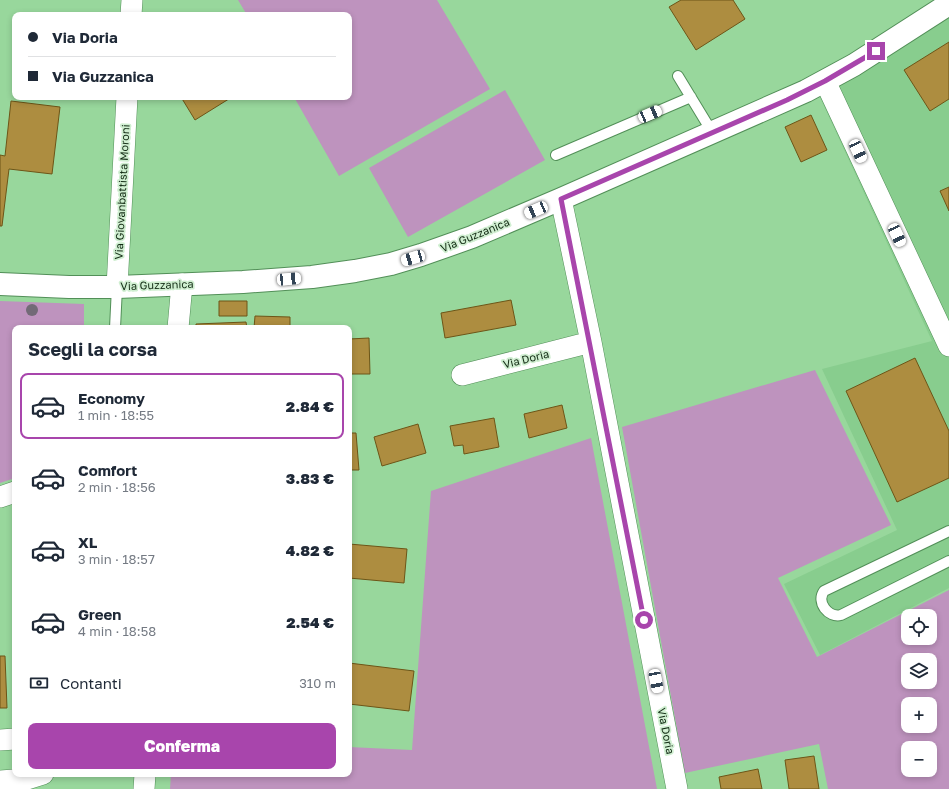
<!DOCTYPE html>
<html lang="it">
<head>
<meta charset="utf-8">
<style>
  :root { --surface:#fff; --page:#f2f2f3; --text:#1f2937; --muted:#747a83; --line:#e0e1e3; --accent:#a845ac }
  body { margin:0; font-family:"Golos Text",sans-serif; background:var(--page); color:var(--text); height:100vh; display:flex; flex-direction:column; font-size:15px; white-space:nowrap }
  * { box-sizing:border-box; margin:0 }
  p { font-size:13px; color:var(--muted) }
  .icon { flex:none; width:22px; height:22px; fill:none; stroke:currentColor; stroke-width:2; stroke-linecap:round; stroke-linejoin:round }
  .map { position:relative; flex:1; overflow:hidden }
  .details { position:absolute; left:12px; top:325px; width:340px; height:452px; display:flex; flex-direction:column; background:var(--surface); border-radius:8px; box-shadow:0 2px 6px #0003 }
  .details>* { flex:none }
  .hud { position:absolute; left:12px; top:12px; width:340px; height:88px; border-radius:8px; box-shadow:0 2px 6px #0003; display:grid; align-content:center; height:88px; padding:0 16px; background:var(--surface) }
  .buttons { position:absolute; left:901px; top:609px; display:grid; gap:8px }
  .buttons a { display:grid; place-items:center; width:36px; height:36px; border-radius:8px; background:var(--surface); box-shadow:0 2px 6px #0003; font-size:20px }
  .end { position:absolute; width:18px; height:18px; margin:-9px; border:5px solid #a845ac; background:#fff; box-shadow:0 0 0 2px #fff }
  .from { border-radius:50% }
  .car { position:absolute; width:12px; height:24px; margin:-12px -6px; border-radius:5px; box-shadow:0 0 3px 1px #0007; background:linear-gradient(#fff 24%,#345 0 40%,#fff 0 76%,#345 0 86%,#fff 0) }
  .hud b { display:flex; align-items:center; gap:14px; height:38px; font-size:15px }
  .hud b+b { border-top:1px solid var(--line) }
  .hud i { width:10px; height:10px; background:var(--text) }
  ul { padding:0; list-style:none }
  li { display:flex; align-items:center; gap:12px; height:66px; margin:0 8px 6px; padding:0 8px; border:2px solid transparent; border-radius:8px }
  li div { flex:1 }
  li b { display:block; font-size:15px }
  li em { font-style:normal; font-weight:800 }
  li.selected { border-color:var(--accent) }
  li>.icon { width:36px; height:36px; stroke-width:1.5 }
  h2 { padding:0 16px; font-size:18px; line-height:48px }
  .pay { display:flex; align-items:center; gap:10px; height:44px; padding:0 16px; font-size:15px }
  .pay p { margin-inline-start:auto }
  .button { display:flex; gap:8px; margin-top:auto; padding:8px 16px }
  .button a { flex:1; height:46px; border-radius:8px; background:var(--accent); color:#fff; font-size:16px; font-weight:800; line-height:46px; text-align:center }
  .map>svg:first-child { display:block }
  .built { fill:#88cd8e }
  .green { fill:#be93be; fill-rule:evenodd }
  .building { fill:#ad8d40; stroke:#6d5517 }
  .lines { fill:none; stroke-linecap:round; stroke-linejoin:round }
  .lane-casing { stroke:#528f58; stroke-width:12 }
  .street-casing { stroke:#528f58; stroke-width:22 }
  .secondary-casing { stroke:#528f58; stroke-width:24 }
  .lane { stroke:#fff; stroke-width:10 }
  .street { stroke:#fff; stroke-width:21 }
  .secondary { stroke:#fff; stroke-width:22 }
  .tree { fill:#736a77 }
  .route { stroke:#a845ac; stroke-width:5 }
  .labels { text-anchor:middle; stroke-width:3.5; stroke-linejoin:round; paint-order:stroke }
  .street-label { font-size:11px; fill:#132c15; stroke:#d0efd1 }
</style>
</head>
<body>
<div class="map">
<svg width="949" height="789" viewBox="0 0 949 789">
  <rect width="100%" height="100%" fill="#98d79c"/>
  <path class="built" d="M949,9V588L820,655L784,584L897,530L822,369L932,341L818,93Z"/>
  <path class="green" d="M238,0H437L490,89L339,176L294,97H349V15H247Z
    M505,90L545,160L408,237L369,168Z
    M0,301L84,304V328H15V478L0,483Z
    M815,370L891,525L778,578L817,657L949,590V789H828L819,744L685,773L622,427ZM908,616H930V638H908ZM908,660H930V682H908ZM908,704H930V726H908ZM908,748H930V770H908Z
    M591,438L657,789H170L171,774H349V747L412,750L431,491Z"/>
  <path class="building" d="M681,0H733L745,19L696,50L669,7Z
    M949,42V99L930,111L904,70Z
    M181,97H232L195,120Z
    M11,101L60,107L52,174L9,169L2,226H0V155L5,156Z
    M811,115L827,150L801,162L785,127Z
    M949,187V211L940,191Z
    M511,300L516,325L445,338L441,313Z
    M219,301H247V316H219Z
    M255,316L290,317V328H254Z
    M246,322L247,328H196V324Z
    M369,338L370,374H349V339Z
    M915,358L949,431V478L897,502L846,391Z
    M562,405L567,428L529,438L524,414Z
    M494,418L499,447L464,454L463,445L454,446L450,426Z
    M418,424L426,453L382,466L374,437Z
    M349,433H356L359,470H349Z
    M349,544L407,549L404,583L349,578Z
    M0,656H5L7,708H0Z
    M349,663L414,671L409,711L349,704Z
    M814,756L819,789H789L785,760Z
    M758,769L762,789H721L719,777Z"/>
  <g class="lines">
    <defs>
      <path id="lane" d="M678,76L712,132
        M556,155L691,97
        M115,328L117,287
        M949,531L824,591C816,602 828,618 841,615L949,561"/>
      <path id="street" d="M131,15L132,0
        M825,81L949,346
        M561,199L591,342L677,789
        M117,287L127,97
        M178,328L182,284
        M462,375L591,342
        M0,497L15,492
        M0,740L15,739
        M0,781L27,779L43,774
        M144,789L145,774"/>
      <path id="secondary" d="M0,284L69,287H117L243,282L312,277L355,271L391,264L421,255L472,237L561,199L806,91L854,65L949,4"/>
    </defs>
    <use href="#lane" class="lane-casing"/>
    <use href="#street" class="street-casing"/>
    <use href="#secondary" class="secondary-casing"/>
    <use href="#lane" class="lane"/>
    <use href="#street" class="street"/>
    <use href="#secondary" class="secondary"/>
  </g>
  <circle class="tree" cx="32" cy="310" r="6"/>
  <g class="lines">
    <path class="route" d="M644,620L561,199L787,100L825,81L876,51"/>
  </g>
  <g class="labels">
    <g class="street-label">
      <text transform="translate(122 192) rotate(-87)" y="4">Via Giovanbattista Moroni</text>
      <text transform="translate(475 235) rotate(-22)" y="4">Via Guzzanica</text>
      <text transform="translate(157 285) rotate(-2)" y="4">Via Guzzanica</text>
      <text transform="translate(526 359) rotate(-14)" y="4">Via Doria</text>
      <text transform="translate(666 731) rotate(79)" y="4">Via Doria</text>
    </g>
  </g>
</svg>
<div class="buttons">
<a><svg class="icon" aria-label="locate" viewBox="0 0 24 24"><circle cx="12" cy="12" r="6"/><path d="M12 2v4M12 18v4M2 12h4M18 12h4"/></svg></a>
<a><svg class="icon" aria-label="layers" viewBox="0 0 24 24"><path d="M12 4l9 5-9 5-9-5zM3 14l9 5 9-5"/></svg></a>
<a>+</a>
<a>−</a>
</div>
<i class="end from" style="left:644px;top:620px"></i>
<i class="end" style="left:876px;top:51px"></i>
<i class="car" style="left:650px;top:114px;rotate:67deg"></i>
<i class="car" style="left:858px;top:151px;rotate:155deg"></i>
<i class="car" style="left:536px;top:210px;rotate:247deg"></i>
<i class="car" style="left:897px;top:235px;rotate:155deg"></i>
<i class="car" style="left:413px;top:258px;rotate:254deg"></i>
<i class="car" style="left:289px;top:279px;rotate:85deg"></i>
<i class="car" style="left:656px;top:681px;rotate:169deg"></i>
<div class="hud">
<b><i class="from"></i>Via Doria</b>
<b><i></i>Via Guzzanica</b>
</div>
<section class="details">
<h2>Scegli la corsa</h2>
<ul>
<li class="selected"><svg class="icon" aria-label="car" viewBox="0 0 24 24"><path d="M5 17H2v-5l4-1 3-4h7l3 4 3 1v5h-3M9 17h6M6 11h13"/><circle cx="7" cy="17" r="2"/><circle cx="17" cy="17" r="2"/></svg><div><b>Economy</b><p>1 min · 18:55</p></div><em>2.84 €</em></li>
<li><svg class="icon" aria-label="car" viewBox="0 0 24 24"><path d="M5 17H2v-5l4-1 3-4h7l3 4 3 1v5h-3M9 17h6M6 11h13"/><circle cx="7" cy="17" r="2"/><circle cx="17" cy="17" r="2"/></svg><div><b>Comfort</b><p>2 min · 18:56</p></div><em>3.83 €</em></li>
<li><svg class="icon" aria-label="car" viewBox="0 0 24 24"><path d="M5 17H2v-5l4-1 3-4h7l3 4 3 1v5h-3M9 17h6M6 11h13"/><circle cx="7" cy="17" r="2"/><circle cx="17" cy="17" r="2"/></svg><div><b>XL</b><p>3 min · 18:57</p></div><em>4.82 €</em></li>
<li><svg class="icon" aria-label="car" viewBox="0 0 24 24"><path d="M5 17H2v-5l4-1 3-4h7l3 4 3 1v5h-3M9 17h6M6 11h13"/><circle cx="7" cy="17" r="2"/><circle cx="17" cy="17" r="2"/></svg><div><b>Green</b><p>4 min · 18:58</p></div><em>2.54 €</em></li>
</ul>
<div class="pay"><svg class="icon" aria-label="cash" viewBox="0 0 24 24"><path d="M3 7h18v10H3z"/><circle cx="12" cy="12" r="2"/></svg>Contanti<p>310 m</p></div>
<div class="button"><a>Conferma</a></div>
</section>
</div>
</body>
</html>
